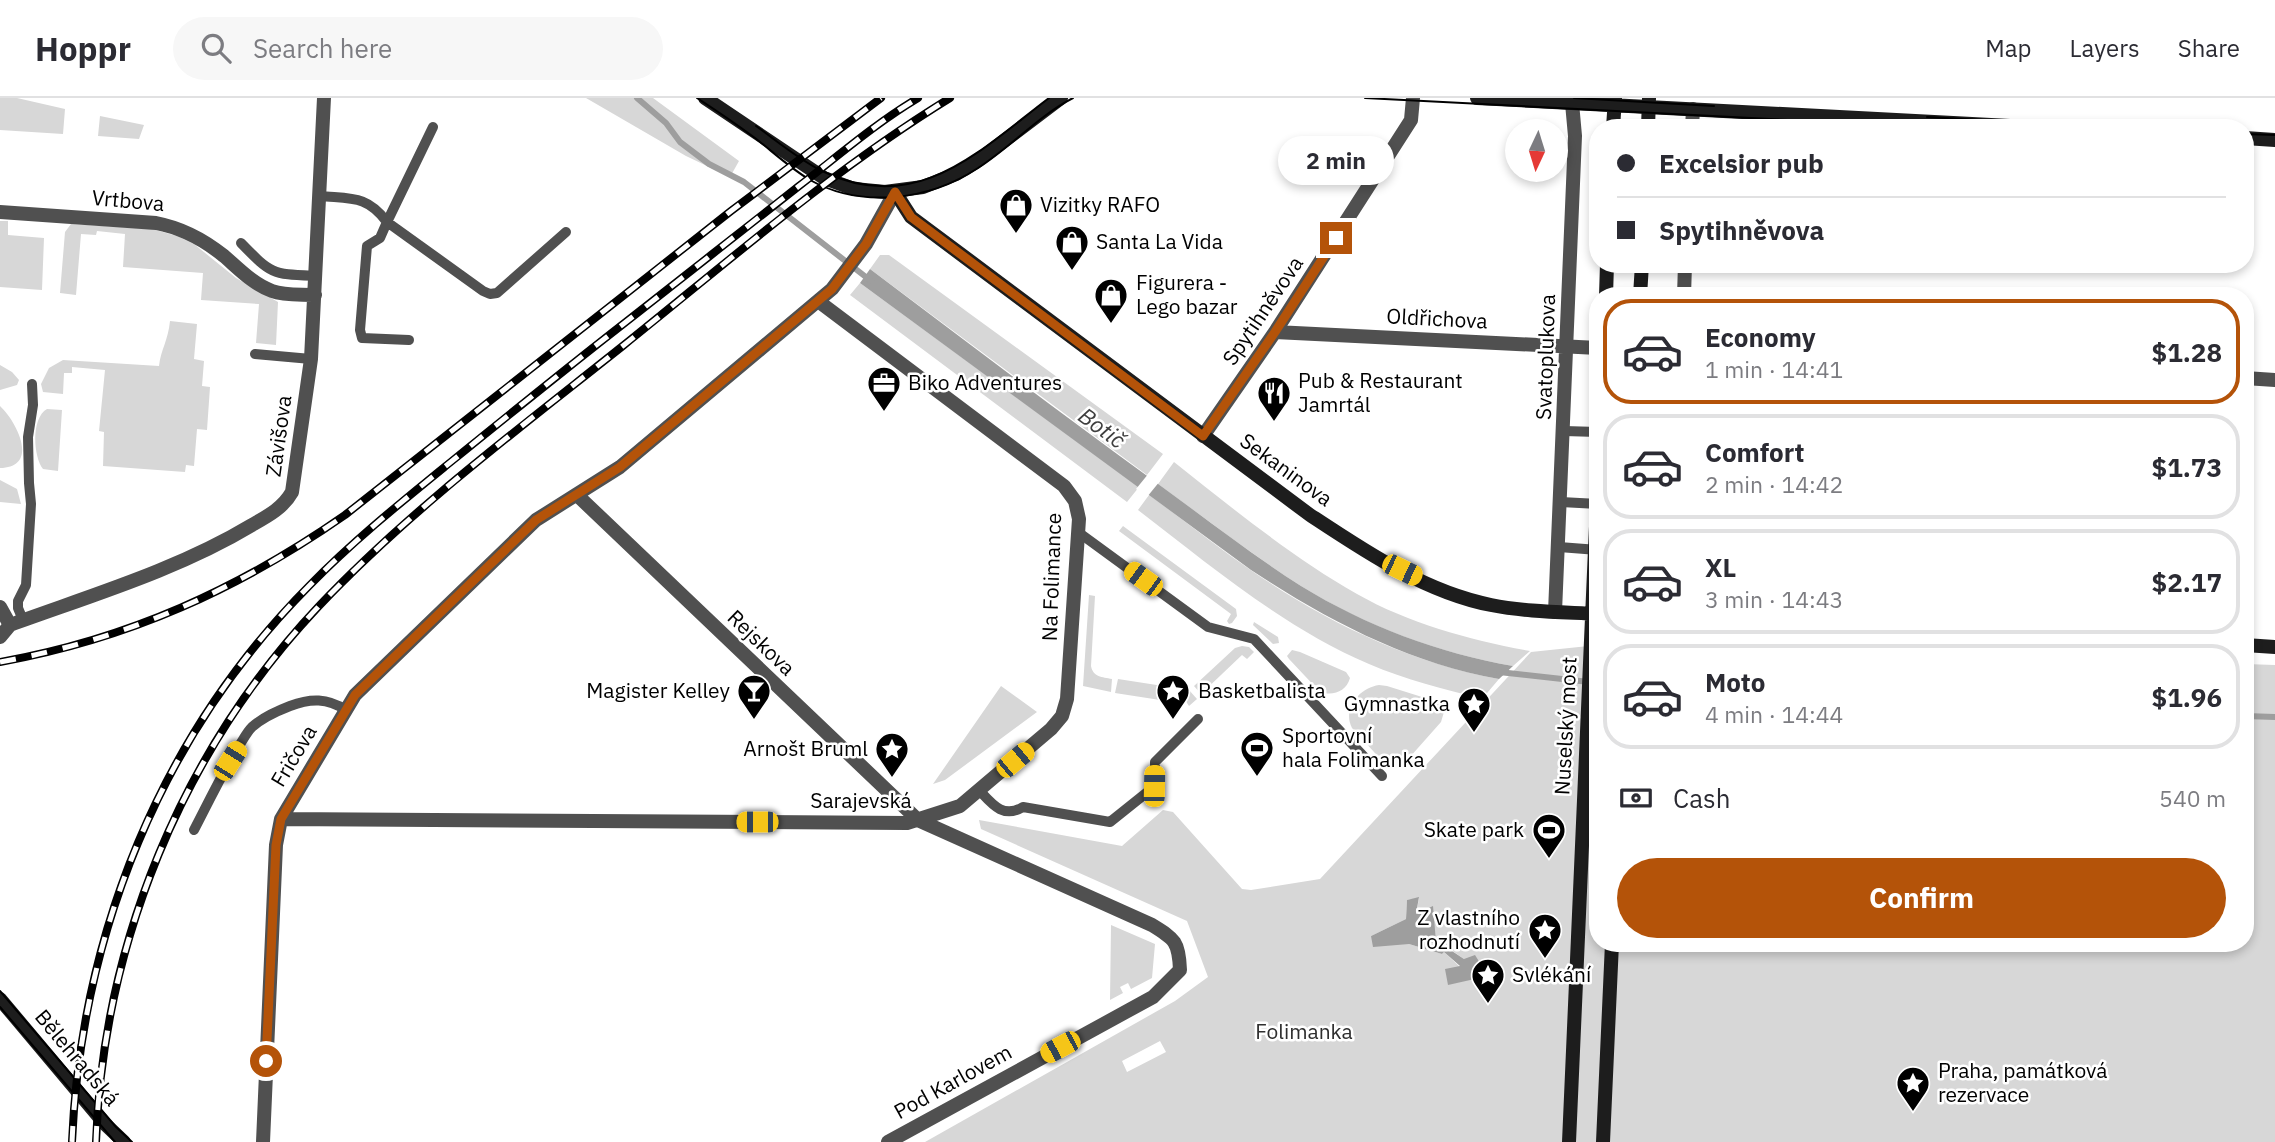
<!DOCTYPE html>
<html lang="en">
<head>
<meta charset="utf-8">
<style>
  :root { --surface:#fff; --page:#f7f7f7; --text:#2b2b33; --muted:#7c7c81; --line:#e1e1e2; --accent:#b45309 }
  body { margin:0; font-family:"IBM Plex Sans",sans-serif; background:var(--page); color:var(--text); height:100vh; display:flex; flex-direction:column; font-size:26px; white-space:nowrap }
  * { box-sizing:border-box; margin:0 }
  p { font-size:23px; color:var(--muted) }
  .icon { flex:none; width:38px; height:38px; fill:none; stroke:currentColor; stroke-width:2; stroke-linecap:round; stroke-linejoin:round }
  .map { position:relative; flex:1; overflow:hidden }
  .details { position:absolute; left:1589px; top:189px; width:665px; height:665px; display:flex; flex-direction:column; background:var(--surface); border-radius:28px; box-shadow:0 4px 10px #0003 }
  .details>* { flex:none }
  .hud { position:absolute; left:1589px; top:21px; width:665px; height:154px; border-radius:28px; box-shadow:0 4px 10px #0003; display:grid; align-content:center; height:154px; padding:0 28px; background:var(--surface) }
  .needle { width:46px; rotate:184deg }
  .controls { position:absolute; left:1505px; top:21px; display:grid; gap:14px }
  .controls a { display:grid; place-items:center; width:63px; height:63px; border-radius:50%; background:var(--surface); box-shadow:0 4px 10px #0003; font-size:35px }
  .end { position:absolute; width:32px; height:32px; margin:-16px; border:9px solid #b45309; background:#fff; box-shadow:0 0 0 4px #fff }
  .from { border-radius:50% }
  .bubble { position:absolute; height:49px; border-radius:24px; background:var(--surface); box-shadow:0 4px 10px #0003; font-size:23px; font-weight:800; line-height:49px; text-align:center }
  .car { position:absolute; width:21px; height:42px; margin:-21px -10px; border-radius:9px; box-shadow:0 0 5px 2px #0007; background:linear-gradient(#f5c518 24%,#345 0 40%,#f5c518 0 76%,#345 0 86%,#f5c518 0) }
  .hud b { display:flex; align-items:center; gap:24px; height:66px; font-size:26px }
  .hud b+b { border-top:2px solid var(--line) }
  .hud i { width:18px; height:18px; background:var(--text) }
  ul { padding:12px 0 0; list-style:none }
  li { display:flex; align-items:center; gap:21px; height:105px; margin:0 14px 10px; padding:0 14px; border:4px solid var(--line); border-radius:28px }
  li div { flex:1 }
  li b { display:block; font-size:26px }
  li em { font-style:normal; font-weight:800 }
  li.on { border-color:var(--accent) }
  li>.icon { width:63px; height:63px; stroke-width:1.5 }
  .pay { display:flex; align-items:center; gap:18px; height:77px; padding:0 28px; font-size:26px }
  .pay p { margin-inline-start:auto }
  .action { display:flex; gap:14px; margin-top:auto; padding:14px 28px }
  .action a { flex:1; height:80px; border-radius:42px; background:var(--accent); color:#fff; font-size:28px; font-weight:800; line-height:80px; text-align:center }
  header { display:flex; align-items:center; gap:42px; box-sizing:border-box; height:98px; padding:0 35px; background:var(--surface); border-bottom:2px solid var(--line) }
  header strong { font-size:33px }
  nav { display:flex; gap:38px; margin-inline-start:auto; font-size:24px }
  .search { width:490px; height:63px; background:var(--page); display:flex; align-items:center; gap:18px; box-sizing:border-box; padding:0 24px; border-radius:38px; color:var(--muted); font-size:26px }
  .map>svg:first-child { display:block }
  .green { fill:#d7d7d7; fill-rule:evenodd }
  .water { fill:#9e9e9e }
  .pier { fill:#fff }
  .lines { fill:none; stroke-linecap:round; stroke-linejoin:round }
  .stream { stroke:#9e9e9e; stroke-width:6 }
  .lane { stroke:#505050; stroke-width:10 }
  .street { stroke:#505050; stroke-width:14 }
  .secondary { stroke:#1d1d1d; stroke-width:14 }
  .tram { stroke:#000; stroke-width:2 }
  .rail-casing { stroke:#000; stroke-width:8 }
  .rail { stroke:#fff; stroke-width:5; stroke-dasharray:16; stroke-linecap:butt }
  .route { stroke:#b45309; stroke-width:9 }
  .labels { text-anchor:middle; stroke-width:5; stroke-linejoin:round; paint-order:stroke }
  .street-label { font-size:21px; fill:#000; stroke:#fff }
  .poi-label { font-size:21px; fill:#000; stroke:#fff; text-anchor:start }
  .park-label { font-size:21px; fill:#2e2e2e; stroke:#fff }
  .water-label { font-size:23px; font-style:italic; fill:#3f3f3f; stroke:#fff }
</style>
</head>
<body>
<header>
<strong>Hoppr</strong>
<div class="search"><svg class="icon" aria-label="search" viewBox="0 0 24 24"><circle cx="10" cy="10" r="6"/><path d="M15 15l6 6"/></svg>Search here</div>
<nav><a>Map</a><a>Layers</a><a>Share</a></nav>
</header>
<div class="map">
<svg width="2275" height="1044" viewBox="0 0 2275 1044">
  <rect width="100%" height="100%" fill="#fff"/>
  <path class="green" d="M0,0H17L65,11L63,36L0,32Z
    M586,0H653L739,63L730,79L686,58Z
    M100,18L144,27L139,41L98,38Z
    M0,123H8V137L44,140L42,192L0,189Z
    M71,126L152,131L177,138L194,146L236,180L278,204L276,247L256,245L259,206L201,202L203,175L123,169L125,136L97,133L96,137L81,136L76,197L60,195L65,134Z
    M880,157H889L1163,356L1147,377L870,171Z
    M860,185L1139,389L1127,404L850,197Z
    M170,223L197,226L194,261L204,263L202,288L210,289L207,332L197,331L194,368L186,367L185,374L103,368L104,334L99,333L105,272L72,269V275H64L63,296L43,294L41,286L49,270L63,262L159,268C161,251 168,243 170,223Z
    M0,267L12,274L19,282L17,287L0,292Z
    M0,308C17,324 40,369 0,370Z
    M47,311L62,312L58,373L43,371C33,358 31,320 47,311Z
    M1174,364C1232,410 1292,459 1357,496C1410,526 1470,542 1530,553L1513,568C1439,555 1365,528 1301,488C1251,456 1205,420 1158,386Z
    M0,382L17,391L21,406L0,404Z
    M1149,397C1184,422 1217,449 1252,473C1326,524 1410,565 1499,581L1482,601C1444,591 1406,582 1369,566C1284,530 1211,468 1138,412Z
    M1123,428L1236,511L1237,518L1232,525L1229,526L1227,523L1231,516L1119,433Z
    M1089,497L1095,498L1091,568C1093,579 1102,579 1112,581L1111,594L1083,588Z
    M1254,524L1278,539L1279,545L1273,546L1253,527Z
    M1598,547V845H2245V793L2247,794L2249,782L2245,780V566L2275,567V1044H925L1175,903L1208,879L1187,823L981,731L979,722L1122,748L1163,712L1173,714L1242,791L1251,792L1320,781L1531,554ZM1419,800L1416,817L1435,844L1423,845L1444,852L1447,849L1464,861L1480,866L1448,887L1460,869L1444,854L1442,856L1409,846L1371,838L1406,821L1407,802ZM1160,943L1166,954L1127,974L1122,963Z
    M1242,548L1249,549L1254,554L1247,561L1242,557L1201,596L1194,588L1235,550Z
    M1292,552L1300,554L1346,574L1350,580C1346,594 1333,598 1320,594L1289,561L1287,558Z
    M1118,581L1189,592L1197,601L1189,608L1181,596L1173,604L1115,595Z
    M1379,587L1387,588L1438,604L1444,614L1441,624L1402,668L1385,666L1352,630C1342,611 1359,590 1379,587Z
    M1001,588L1037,614L945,682L933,686Z
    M1111,827L1155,846L1152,880L1131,891L1128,885L1120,889L1123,895L1110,902Z"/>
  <path class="water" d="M870,171C963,241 1056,312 1150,380C1200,416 1249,455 1301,488C1366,528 1439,555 1513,568L1499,581C1408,565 1327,522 1251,472L860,185Z
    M1419,799L1416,816L1433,808L1436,844L1425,846L1443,852L1446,849L1464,861L1475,857L1480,865H1487L1488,878L1448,887L1445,871L1460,868L1444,854L1442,856L1409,846L1373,849L1371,838L1406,821L1407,802Z"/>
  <path class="pier" d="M1149,375L1160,383L1147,399L1136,391Z"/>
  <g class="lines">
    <path class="stream" d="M637,0L666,25L680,44L709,66L744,84L871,183
      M1499,574L1598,585
      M2245,618L2275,619"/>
    <path class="lane" d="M320,98C351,101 367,97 387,124L433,29
      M241,145C272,177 272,176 316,178
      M409,242L362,240L360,232L367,148L380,140L387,124L483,193L490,196L497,195L566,134
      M255,256L311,261
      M1564,333L1598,334
      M1561,404L1598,406
      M1078,434L1208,529L1254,541L1382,678
      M1559,449L1598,452
      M23,522L18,510V503L26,487L31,406L29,385L28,339L33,307L32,286
      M979,692C992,706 1003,721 1023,709L1110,724L1155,688V664L1198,621
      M194,732C208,705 221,678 237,651C242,644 246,635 252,629C262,620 277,613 290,608C311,600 327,600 346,612"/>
    <path class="street" d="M1692,30L1693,11
      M0,114L156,125C182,130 203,141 224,158C239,171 253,186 272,193C285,198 302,196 315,197
      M1684,198L1685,166
      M1275,234L1598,250
      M2245,280L2275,282
      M1203,338L1275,234L1411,22L1413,0
      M577,397L918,722L1152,827C1175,841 1179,844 1180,872L1153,899L888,1044
      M0,509L10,527
      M1555,514L1575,38L1572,5
      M0,539L10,527C92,497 177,472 252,427C268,418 283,410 292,394L311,261L324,0
      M281,721L907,725L960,708L1051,631L1062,618L1067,601L1079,421L1075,403L1064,388L818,203
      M263,1044L276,747L281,721L355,597L536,422L620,369L832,191L866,146L895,94"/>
    <path class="secondary" d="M705,0L824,80L854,91L885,94L923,89L956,76L976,64L1061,0
      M1477,0L2048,30
      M1613,30L1615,0
      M1648,30L1649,0
      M2245,40L2275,42
      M895,94L911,119L1310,417C1366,454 1425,494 1491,507C1526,514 1562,514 1598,516
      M1606,198L1607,166
      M1640,198L1642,166
      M2245,547L2275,549
      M0,901L105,1026L124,1044
      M1569,1044L1598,383
      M1603,1044L1612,845"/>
    <path class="tram" d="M697,0C717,13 736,26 755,40C773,54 790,70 810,82C862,111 930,102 978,70C1011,49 1038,18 1073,0
      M1365,0L1943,30
      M1574,0L1714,8
      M1927,19L2130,30
      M756,28C777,43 798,61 822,73C917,119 979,53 1049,0
      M2245,36L2275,37
      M0,893L116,1029L132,1044
      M0,909L115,1044"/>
    <defs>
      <path id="rail" d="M0,564C128,541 239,491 345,417L731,113L881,0
        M72,1044C81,836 161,637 309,488C352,444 399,406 447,367C505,320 563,273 622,227C681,181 740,134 799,88C838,58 876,25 918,0
        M96,1044C103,846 182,653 319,508C410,412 520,330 624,247C730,162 834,71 950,0"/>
    </defs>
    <use href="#rail" class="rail-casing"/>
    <use href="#rail" class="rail"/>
  </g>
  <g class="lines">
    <path class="route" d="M266,963L276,747L281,721L355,597L536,422L620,369L832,191L866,146L895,94L911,119L1203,338L1275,234L1336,140"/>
  </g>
  <defs>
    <symbol id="shop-pin" viewBox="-11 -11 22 30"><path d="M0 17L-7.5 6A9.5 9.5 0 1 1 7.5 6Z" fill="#000" stroke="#fff"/><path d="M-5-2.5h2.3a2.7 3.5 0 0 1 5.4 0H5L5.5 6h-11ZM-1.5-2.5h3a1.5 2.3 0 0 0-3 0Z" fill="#fff"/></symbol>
    <symbol id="office-pin" viewBox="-11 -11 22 30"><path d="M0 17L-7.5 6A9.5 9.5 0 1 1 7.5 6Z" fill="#000" stroke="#fff"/><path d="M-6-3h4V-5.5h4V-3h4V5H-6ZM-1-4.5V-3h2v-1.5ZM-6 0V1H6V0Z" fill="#fff"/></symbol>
    <symbol id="restaurant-pin" viewBox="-11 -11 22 30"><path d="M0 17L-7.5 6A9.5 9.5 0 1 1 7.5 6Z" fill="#000" stroke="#fff"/><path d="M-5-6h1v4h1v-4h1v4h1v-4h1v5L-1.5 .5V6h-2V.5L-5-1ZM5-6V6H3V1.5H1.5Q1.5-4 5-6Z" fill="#fff"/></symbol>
    <symbol id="bar-pin" viewBox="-11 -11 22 30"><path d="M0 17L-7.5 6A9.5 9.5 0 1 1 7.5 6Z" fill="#000" stroke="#fff"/><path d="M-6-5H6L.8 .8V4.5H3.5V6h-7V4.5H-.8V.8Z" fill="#fff"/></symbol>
    <symbol id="sight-pin" viewBox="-11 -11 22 30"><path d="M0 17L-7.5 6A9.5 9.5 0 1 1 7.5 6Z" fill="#000" stroke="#fff"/><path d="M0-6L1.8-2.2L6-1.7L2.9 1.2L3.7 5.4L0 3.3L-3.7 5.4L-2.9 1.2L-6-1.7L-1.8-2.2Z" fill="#fff"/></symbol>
    <symbol id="stadium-pin" viewBox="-11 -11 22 30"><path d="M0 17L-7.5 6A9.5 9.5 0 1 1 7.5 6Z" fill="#000" stroke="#fff"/><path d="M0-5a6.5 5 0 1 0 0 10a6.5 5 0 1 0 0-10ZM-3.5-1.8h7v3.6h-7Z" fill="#fff"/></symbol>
  </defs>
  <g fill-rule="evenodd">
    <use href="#shop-pin" x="997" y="88" width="38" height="52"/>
    <use href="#shop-pin" x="1053" y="125" width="38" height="52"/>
    <use href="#shop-pin" x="1092" y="178" width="38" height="52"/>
    <use href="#office-pin" x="865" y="266" width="38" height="52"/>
    <use href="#restaurant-pin" x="1255" y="276" width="38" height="52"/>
    <use href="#bar-pin" x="735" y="574" width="38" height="52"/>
    <use href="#sight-pin" x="1154" y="574" width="38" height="52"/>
    <use href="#sight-pin" x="1455" y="587" width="38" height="52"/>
    <use href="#stadium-pin" x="1238" y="631" width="38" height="52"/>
    <use href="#sight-pin" x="873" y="632" width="38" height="52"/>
    <use href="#stadium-pin" x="1530" y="713" width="38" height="52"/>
    <use href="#sight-pin" x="1526" y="813" width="38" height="52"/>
    <use href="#sight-pin" x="1469" y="858" width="38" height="52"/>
    <use href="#sight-pin" x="1894" y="966" width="38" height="52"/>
  </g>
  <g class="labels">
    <g class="street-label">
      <text transform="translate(128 103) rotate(5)" y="7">Vrtbova</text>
      <text transform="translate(1263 213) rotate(-56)" y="7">Spytihněvova</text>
      <text transform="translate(1437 221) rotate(3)" y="7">Oldřichova</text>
      <text transform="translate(1546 259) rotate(-88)" y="7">Svatoplukova</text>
      <text transform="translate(279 338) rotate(-82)" y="7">Závišova</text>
      <text transform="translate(1286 372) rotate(36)" y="7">Sekaninova</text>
      <text transform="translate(1052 479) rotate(-88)" y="7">Na Folimance</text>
      <text transform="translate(761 545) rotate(44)" y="7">Rejskova</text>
      <text transform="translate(1566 628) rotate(-87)" y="7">Nuselský most</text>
      <text transform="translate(294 658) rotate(-59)" y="7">Fričova</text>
      <text x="861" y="710">Sarajevská</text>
      <text transform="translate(77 960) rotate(50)" y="7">Bělehradská</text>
      <text transform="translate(953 984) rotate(-29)" y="7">Pod Karlovem</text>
    </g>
    <g class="poi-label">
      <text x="1040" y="114">Vizitky RAFO</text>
      <text x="1096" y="151">Santa La Vida</text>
      <text x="1136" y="192">Figurera -<tspan x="1136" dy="24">Lego bazar</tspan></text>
      <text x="1298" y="290">Pub &amp; Restaurant<tspan x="1298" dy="24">Jamrtál</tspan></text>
      <text x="908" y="292">Biko Adventures</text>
      <text x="730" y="600" text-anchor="end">Magister Kelley</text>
      <text x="1198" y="600">Basketbalista</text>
      <text x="1450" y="613" text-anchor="end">Gymnastka</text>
      <text x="1282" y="645">Sportovní<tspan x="1282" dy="24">hala Folimanka</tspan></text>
      <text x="868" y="658" text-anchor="end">Arnošt Bruml</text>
      <text x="1524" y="739" text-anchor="end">Skate park</text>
      <text x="1520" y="827" text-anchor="end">Z vlastního<tspan x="1520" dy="24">rozhodnutí</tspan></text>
      <text x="1512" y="884">Svlékání</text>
      <text x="1938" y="980">Praha, památková<tspan x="1938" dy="24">rezervace</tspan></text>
    </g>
    <g class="park-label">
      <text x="1304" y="941">Folimanka</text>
    </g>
    <g class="water-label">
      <text transform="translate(1102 330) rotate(36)" y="8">Botič</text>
    </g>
  </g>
</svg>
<div class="controls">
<a><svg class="needle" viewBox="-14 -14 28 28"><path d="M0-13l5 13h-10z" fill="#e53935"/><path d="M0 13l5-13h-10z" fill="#7c7c81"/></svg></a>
</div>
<i class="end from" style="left:266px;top:963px"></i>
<i class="end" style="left:1336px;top:140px"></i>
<div class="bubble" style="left:1278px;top:38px;width:116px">2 min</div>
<i class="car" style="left:1402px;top:472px;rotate:116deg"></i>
<i class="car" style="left:1143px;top:481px;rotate:306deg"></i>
<i class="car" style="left:1015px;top:662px;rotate:50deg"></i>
<i class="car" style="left:230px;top:663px;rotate:32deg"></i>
<i class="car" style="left:1154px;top:688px;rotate:1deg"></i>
<i class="car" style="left:757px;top:724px;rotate:270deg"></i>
<i class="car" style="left:1060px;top:949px;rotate:242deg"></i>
<div class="hud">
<b><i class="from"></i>Excelsior pub</b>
<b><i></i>Spytihněvova</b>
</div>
<section class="details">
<ul>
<li class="on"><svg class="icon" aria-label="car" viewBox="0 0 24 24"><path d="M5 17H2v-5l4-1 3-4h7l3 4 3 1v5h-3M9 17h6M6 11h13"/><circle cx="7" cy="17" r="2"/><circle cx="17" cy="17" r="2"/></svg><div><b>Economy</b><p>1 min · 14:41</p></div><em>$1.28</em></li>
<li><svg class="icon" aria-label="car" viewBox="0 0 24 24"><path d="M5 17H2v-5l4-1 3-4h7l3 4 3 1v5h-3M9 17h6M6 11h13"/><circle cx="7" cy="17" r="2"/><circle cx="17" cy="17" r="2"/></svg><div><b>Comfort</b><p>2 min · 14:42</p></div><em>$1.73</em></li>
<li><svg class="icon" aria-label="car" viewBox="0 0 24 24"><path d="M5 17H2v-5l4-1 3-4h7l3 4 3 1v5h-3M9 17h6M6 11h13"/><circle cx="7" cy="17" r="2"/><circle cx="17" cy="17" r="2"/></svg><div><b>XL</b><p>3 min · 14:43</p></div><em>$2.17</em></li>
<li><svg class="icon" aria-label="car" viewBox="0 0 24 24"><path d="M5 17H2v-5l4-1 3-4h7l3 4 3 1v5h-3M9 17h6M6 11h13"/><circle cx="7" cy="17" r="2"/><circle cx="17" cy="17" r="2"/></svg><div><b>Moto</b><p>4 min · 14:44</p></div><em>$1.96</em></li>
</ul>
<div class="pay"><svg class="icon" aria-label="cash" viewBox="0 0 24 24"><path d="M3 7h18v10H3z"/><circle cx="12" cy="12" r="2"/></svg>Cash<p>540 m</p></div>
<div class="action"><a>Confirm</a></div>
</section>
</div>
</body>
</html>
